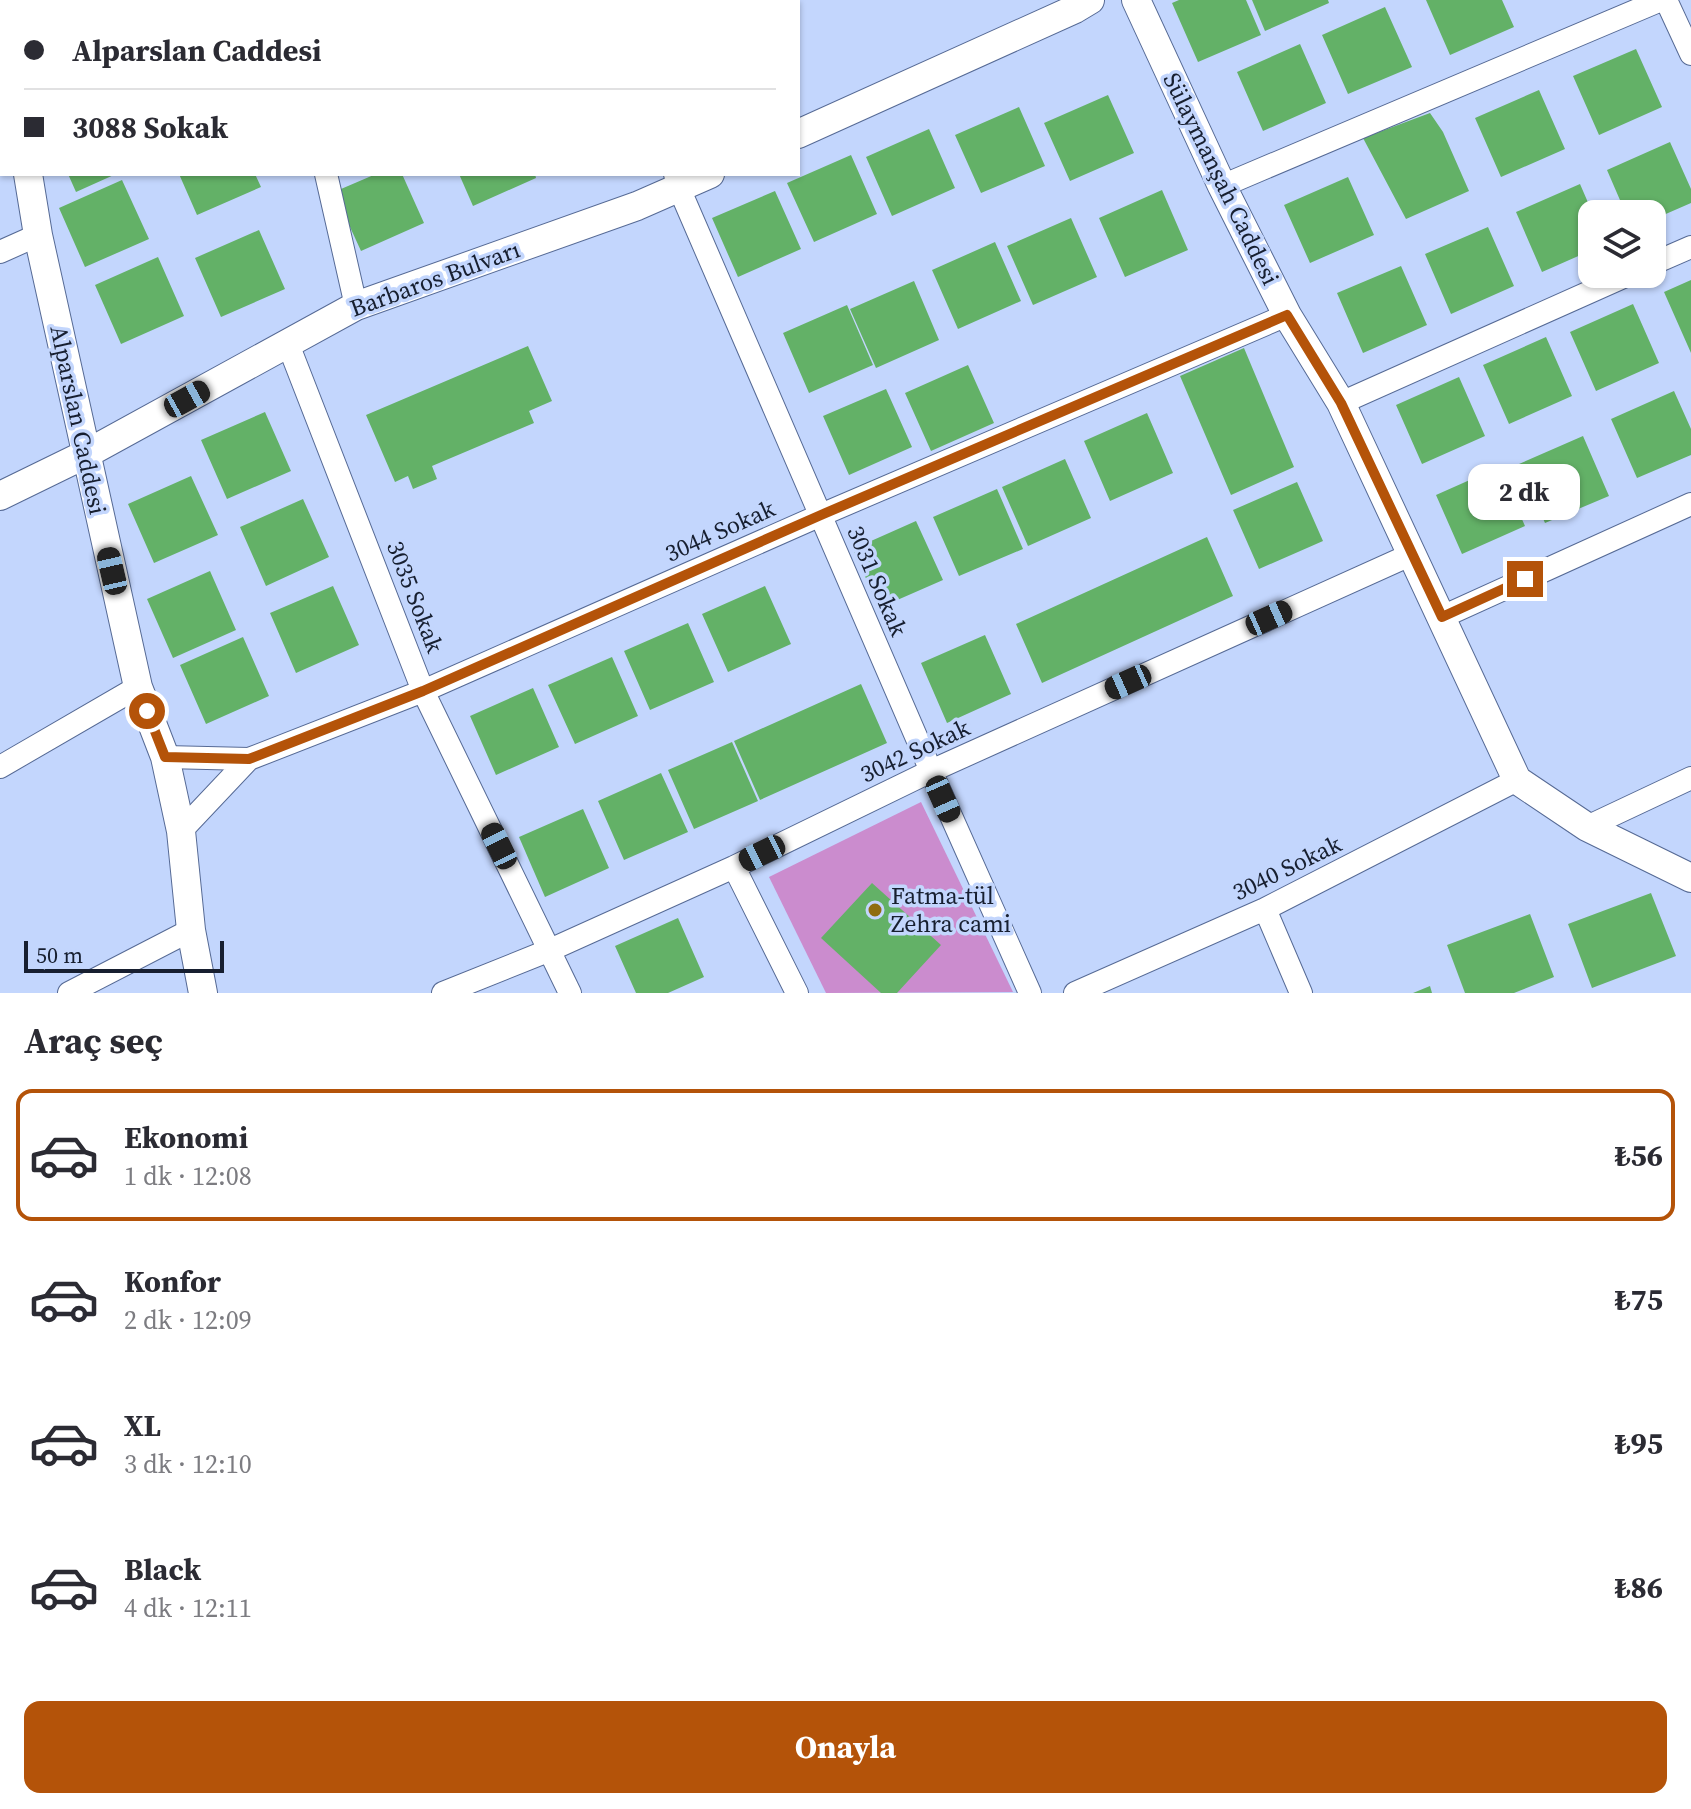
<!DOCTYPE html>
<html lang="tr">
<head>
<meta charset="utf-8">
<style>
  :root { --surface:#fff; --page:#f2f2f3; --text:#2b2b33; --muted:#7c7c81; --line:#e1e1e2; --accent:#b45309 }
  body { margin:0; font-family:"Source Serif 4",serif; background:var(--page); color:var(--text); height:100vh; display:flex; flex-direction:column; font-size:30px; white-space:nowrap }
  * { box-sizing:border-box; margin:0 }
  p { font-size:26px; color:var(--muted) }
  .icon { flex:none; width:44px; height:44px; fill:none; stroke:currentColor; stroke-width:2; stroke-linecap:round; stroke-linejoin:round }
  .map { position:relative; height:993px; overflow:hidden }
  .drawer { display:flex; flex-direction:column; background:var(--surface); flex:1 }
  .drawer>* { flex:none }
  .hud { position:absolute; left:0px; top:0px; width:800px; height:176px; box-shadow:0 2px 6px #0004; display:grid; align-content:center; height:176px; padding:0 24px; background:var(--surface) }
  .controls { position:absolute; left:1578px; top:200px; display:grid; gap:16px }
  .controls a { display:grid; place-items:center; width:88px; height:88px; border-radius:16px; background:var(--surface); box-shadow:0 2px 6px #0004; font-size:40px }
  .scale { position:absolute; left:24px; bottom:20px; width:200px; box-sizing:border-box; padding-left:8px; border:4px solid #171f30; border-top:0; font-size:22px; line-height:28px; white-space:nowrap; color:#171f30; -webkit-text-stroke:6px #c3d6fd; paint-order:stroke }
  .end { position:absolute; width:36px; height:36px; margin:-18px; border:10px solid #b45309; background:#fff; box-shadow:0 0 0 4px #fff }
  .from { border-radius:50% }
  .bubble { position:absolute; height:56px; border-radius:16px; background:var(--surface); box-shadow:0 2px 6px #0004; font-size:26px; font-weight:700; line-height:56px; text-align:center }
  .car { position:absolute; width:24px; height:48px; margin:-24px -12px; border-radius:10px; box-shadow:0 0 6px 2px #0007; background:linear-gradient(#222 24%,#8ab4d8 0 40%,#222 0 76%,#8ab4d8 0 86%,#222 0) }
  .hud b { display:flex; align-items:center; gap:28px; height:76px; font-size:30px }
  .hud b+b { border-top:2px solid var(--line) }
  .hud i { width:20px; height:20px; background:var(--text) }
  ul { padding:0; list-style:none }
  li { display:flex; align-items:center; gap:24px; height:132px; margin:0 16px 12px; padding:0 8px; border:4px solid transparent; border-radius:16px }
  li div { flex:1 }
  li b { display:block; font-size:30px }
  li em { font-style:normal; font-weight:700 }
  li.selected { border-color:var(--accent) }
  li>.icon { width:72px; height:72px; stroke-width:1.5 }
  h2 { padding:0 24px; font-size:36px; line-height:96px }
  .cta { display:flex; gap:16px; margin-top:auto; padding:16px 24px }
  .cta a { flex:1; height:92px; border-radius:16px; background:var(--accent); color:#fff; font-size:32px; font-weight:700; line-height:92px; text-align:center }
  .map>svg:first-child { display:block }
  .green { fill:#cb8cce }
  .building { fill:#63b167 }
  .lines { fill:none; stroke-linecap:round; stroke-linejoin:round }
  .minor-casing { stroke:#566a95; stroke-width:24 }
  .tertiary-casing { stroke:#566a95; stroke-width:30 }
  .minor { stroke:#fff; stroke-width:22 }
  .tertiary { stroke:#fff; stroke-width:28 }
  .route { stroke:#b45309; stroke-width:10 }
  .poi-dot { fill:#8f6d12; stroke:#c3d6fd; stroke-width:3 }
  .labels { text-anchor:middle; stroke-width:7; stroke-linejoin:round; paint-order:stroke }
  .street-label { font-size:24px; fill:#171f30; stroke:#c3d6fd }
  .poi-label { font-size:24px; fill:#171f30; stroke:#c3d6fd; text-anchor:start }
</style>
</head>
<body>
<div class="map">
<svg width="1691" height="993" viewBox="0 0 1691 993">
  <rect width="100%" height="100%" fill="#c3d6fd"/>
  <path class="green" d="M921,802L1013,992L826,993L769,877Z"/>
  <path class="building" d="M1179,0H1246L1261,35L1198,62L1172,3Z
    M1252,0H1328L1329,3L1265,31Z
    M1426,0H1502L1514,27L1450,55Z
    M1385,7L1412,67L1348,94L1322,35Z
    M1300,44L1326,103L1263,131L1237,72Z
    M1636,49L1662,107L1599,135L1573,76Z
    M1539,90L1565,149L1501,177L1475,118Z
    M1108,95L1134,153L1070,181L1044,123Z
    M1019,107L1045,166L981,193L955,135Z
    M1430,113L1443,132L1469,191L1406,219L1363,138Z
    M929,129L955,188L892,216L866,157Z
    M1670,142L1691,189V203L1652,220V214H1626L1607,170Z
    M851,155L877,214L814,242L787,183Z
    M68,174H116L76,192Z
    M179,174H255L261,187L197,215Z
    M376,174H402L424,223L361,251L334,192Z
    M459,174H535L536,178L473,206Z
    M1348,177L1374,235L1310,263L1284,205Z
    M122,180L149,239L85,267L59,208Z
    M1580,184L1593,214L1592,250L1542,272L1516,212Z
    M1162,190L1188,250L1125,277L1099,218Z
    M775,191L801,249L738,277L712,218Z
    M1071,218L1097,277L1033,305L1007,246Z
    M1488,227L1514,286L1451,314L1425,254Z
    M259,230L285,289L221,317L195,258Z
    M995,242L1021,301L958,329L932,270Z
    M158,257L184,316L121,344L95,285Z
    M1401,266L1427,325L1363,353L1337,293Z
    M1691,280V353L1664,292Z
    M914,281L939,340L876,368L850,309Z
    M1633,304L1659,363L1596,391L1570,332Z
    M847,305L873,365L809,393L783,333Z
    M1546,337L1572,396L1509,424L1483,365Z
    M528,346L552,401L529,411L534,423L432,466L437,479L413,489L408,476L395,482L366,415Z
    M1244,348L1294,467L1231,495L1180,376Z
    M968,365L994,423L931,451L905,393Z
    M1459,377L1485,436L1422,464L1396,405Z
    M886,389L912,447L849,475L823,416Z
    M1674,391L1691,429V455L1637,478L1611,419Z
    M265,412L291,471L227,499L201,440Z
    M1147,413L1173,473L1110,501L1084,441Z
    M1583,436L1609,496L1545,523L1519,464Z
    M1065,459L1091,518L1028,546L1002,487Z
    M1499,467L1525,526L1462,554L1436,495Z
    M191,476L218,535L154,563L128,504Z
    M1297,482L1323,541L1259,569L1233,510Z
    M997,489L1023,549L959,576L933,517Z
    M303,499L329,557L266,586L240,527Z
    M916,521L943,580L879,608L853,549Z
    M1207,537L1233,596L1042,683L1016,624Z
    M210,571L236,630L173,658L147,599Z
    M333,586L359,645L296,673L270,613Z
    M765,586L791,644L728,672L702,614Z
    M688,623L714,682L650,710L624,651Z
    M985,635L1011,694L947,723L921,663Z
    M243,637L269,696L206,724L180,665Z
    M612,657L638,716L575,744L548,685Z
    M861,684L887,743L760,800L734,741Z
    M533,688L559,747L496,775L470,716Z
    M732,742L758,801L694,829L668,770Z
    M661,773L688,832L624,860L598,801Z
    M583,809L609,868L545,897L519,837Z
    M872,883L941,945L897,993H881L821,938Z
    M1651,893L1676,956L1592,988L1568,924Z
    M1530,914L1554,977L1514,993H1465L1447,945Z
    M678,918L704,977L668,993H636L615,946Z
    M1430,986L1432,993H1413Z"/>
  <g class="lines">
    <defs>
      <path id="minor" d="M287,0L288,2
        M631,0V2
        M1666,0L1691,54
        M326,174L356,306
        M675,174L679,188L931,771L1030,993
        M1222,186L1661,0
        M0,252L38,235
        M1652,264L1691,247
        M288,344L423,691L570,993
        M1341,403L1630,274
        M1442,617L1691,504
        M165,757L249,759L423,691L821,515L1287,315
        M0,767L138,687
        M1587,827L1691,778
        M181,831L249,759
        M734,867L797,993
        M1265,909L1301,993
        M69,993L191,930
        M443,993L550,950L734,867L931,771L1410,555
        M1075,993L1265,909L1517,780"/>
      <path id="tertiary" d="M1136,0L1222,186L1287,315L1341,403L1517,780L1587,827L1691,878
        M0,4L2,16
        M798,134L1075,9L1090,0
        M28,174L38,235L138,687L165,757L181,831L191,930L203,993
        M0,496L86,454L356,306L637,206L710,174"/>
    </defs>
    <use href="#minor" class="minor-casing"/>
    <use href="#tertiary" class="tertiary-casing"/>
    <use href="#minor" class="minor"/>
    <use href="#tertiary" class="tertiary"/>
  </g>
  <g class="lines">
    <path class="route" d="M147,711L165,757L249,759L423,691L821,515L1287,315L1341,403L1442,617L1525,579"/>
  </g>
  <circle class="poi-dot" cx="875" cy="910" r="8"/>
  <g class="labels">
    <g class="street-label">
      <text transform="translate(1221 179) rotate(64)" y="8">Sülaymanşah Caddesi</text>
      <text transform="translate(435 279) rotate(-20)" y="8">Barbaros Bulvarı</text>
      <text transform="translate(78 420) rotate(78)" y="8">Alparslan Caddesi</text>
      <text transform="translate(720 531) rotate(-24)" y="8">3044 Sokak</text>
      <text transform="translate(877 581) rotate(67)" y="8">3031 Sokak</text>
      <text transform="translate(415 597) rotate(69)" y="8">3035 Sokak</text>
      <text transform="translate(915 751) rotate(-25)" y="8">3042 Sokak</text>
      <text transform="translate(1287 868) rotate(-26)" y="8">3040 Sokak</text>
    </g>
    <g class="poi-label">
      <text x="891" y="904">Fatma-tül<tspan x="891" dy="28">Zehra cami</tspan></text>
    </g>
  </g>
</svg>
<div class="controls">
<a><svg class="icon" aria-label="layers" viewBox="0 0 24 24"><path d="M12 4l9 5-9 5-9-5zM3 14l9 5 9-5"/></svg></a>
</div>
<div class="scale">50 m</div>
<i class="end from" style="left:147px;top:711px"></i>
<i class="end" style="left:1525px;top:579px"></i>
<div class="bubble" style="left:1468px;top:464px;width:112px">2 dk</div>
<i class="car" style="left:187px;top:399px;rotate:61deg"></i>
<i class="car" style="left:112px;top:571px;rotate:347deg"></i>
<i class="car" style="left:1269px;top:618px;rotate:66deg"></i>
<i class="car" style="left:1128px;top:682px;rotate:246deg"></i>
<i class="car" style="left:943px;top:799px;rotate:156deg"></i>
<i class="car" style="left:499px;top:846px;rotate:334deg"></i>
<i class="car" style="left:762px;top:853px;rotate:244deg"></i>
<div class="hud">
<b><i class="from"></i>Alparslan Caddesi</b>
<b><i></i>3088 Sokak</b>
</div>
</div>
<section class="drawer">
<h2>Araç seç</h2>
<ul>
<li class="selected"><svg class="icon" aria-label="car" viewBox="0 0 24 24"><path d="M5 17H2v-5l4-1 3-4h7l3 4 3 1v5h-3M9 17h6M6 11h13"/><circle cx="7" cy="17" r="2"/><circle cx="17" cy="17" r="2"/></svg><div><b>Ekonomi</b><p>1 dk · 12:08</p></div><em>₺56</em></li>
<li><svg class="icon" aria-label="car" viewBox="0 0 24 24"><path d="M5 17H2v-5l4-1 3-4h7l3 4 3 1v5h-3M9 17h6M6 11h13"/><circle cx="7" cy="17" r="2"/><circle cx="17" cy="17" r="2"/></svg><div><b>Konfor</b><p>2 dk · 12:09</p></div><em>₺75</em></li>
<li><svg class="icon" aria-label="car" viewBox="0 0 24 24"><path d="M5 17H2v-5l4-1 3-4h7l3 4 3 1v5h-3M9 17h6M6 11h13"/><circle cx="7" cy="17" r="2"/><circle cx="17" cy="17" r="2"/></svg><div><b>XL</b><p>3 dk · 12:10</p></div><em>₺95</em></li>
<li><svg class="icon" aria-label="car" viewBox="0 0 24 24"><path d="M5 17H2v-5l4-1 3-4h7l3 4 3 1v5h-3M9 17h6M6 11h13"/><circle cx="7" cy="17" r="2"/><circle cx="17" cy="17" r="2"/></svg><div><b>Black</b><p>4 dk · 12:11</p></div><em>₺86</em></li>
</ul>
<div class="cta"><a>Onayla</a></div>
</section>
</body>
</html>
